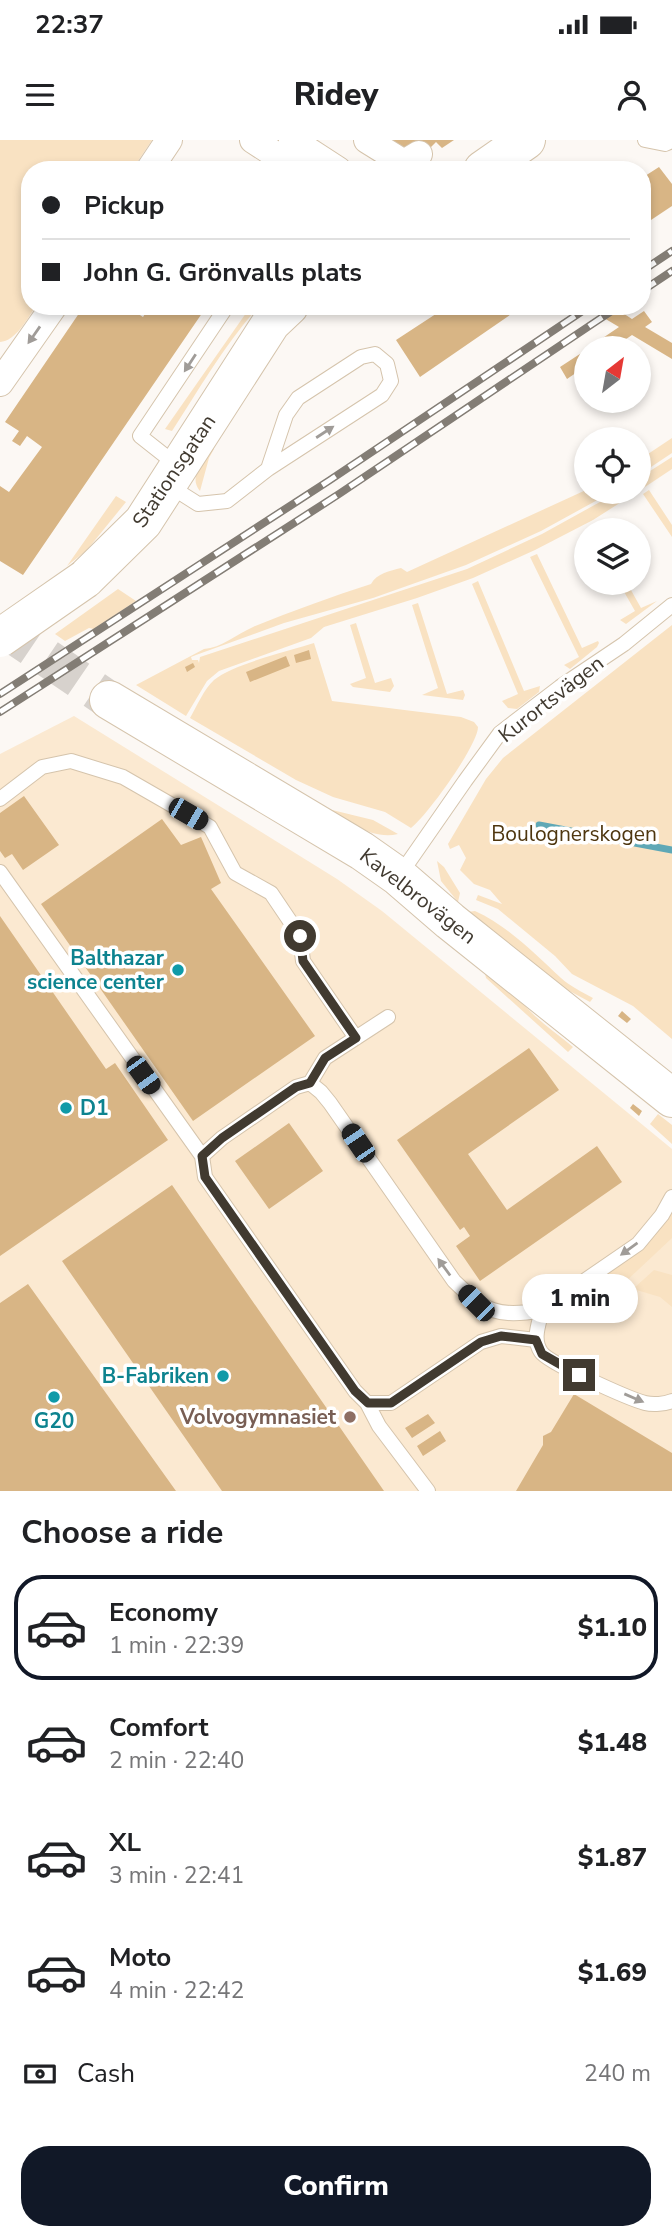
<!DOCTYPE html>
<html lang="en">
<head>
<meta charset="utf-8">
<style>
  :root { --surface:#fff; --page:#f2f2f2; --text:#202124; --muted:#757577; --line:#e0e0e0; --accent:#111827 }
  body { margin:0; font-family:"Nunito Sans",sans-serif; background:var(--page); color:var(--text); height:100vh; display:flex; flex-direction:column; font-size:26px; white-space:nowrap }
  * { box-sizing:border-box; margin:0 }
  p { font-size:23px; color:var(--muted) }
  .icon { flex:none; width:38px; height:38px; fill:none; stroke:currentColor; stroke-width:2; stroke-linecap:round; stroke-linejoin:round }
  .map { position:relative; height:1351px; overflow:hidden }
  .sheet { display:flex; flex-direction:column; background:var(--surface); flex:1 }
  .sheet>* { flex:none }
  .banner { position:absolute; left:21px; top:21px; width:630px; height:154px; border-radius:28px; box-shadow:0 4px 10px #0003; display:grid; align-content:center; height:154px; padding:0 21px; background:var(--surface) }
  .needle { width:46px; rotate:31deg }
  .controls { position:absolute; left:574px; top:196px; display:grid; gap:14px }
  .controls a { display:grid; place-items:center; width:77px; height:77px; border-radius:50%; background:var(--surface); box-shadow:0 4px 10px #0003; font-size:35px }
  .end { position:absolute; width:32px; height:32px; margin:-16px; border:9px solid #413a30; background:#fff; box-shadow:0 0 0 4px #fff }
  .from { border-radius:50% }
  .bubble { position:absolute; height:49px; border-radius:24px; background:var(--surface); box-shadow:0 4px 10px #0003; font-size:23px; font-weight:800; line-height:49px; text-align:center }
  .car { position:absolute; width:21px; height:42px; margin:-21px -10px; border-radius:9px; box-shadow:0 0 5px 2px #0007; background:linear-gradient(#222 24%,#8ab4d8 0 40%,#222 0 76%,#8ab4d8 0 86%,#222 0) }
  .banner b { display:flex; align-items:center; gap:24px; height:66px; font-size:26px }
  .banner b+b { border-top:2px solid var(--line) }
  .banner i { width:18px; height:18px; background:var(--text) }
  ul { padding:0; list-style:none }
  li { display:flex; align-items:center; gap:21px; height:105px; margin:0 14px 10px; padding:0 7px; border:4px solid transparent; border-radius:28px }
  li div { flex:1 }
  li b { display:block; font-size:26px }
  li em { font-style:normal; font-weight:800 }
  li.current { border-color:var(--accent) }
  li>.icon { width:63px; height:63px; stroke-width:1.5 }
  h2 { padding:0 21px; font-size:32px; line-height:84px }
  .pay { display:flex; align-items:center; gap:18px; height:77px; padding:0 21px; font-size:26px }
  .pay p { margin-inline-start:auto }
  .action { display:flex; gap:14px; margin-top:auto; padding:14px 21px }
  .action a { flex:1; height:80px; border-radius:28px; background:var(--accent); color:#fff; font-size:28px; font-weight:800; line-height:80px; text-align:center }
  .status { display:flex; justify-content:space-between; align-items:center; height:49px; padding:0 35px; background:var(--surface); direction:ltr }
  .status svg { height:19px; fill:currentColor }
  header { display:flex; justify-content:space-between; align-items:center; height:91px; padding:0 21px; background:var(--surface); font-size:32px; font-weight:800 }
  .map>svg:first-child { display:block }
  .built { fill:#fbe9d1 }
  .green { fill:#f9e2c2 }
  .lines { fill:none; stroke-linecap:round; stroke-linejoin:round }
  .stream { stroke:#5fa8b6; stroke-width:7 }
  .building { fill:#d8b585 }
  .secondary-tunnel { stroke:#d7d2cd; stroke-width:38; stroke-dasharray:38 19; stroke-linecap:butt }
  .lane-casing { stroke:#d5c4ac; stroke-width:16 }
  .street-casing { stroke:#d5c4ac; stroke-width:28 }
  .secondary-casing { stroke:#d5c4ac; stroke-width:40 }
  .lane { stroke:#fff; stroke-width:14 }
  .street { stroke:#fff; stroke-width:26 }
  .secondary { stroke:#fff; stroke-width:38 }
  .rail-casing { stroke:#837d75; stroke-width:8 }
  .rail { stroke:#fff; stroke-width:5; stroke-dasharray:16; stroke-linecap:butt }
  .secondary-bridge-casing { stroke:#d5c4ac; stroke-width:40; stroke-linecap:butt }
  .secondary-bridge { stroke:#fff; stroke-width:38 }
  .oneway { fill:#a09c98 }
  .route { stroke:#413a30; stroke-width:9 }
  .culture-dot { fill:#0f9aa8; stroke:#fff; stroke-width:2.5 }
  .education-dot { fill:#8d6e63; stroke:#fff; stroke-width:2.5 }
  .labels { text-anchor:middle; stroke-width:7; stroke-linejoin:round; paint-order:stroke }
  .street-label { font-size:21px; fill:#413a30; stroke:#fff }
  .park-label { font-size:21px; fill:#4e360f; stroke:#fff }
  .culture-label { font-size:21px; font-weight:bold; fill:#0d838f; stroke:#fff; text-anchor:end }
  .education-label { font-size:21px; font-weight:bold; fill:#785e54; stroke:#fff; text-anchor:end }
</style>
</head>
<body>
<div class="status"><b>22:37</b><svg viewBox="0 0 49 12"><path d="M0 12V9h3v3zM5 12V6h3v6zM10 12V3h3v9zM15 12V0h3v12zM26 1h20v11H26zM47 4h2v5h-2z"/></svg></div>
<header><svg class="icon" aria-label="menu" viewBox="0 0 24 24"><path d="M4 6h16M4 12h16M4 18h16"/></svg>Ridey<svg class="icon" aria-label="person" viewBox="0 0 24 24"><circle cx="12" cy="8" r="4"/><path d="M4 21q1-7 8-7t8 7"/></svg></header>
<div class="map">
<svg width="672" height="1351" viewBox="0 0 672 1351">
  <rect width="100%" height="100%" fill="#fcf8f4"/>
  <path class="built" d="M74,576L337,739L382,771L672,1009V1351H0V614Z"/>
  <path class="green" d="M0,0H152L132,30H30V166H36C27,179 16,201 0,202Z
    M251,166H259C225,204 199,249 172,291L165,289Z
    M672,298V313L639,335V320Z
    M211,307L214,309L209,318L200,351C188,337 203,321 211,307Z
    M672,317V329L639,351V338Z
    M586,350L612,352L541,391L466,425L373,458L284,483L196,515L191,517L192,520H198L199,523L200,517L467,429L542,394L618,352H637L593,380L535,410L473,438L417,458L324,487L311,498L219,531L207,541L186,576L136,545L204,509C221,508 237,494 253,487C292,471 331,457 371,444C377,433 390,431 401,428L407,432Z
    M649,350L672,385V397L643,354Z
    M116,356L126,362L87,410L67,426Z
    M537,414L582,508L598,501L599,503L597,507L570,529L564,525L579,517L530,417Z
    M478,441L524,551L540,546L539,552L517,569L508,568L502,561L518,554L472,444Z
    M619,443H627L641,468L657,461L626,484L620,480L635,471Z
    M118,449L136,461L94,489L89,488L65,501L55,494Z
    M418,463L447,554L463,550L465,555L463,560L422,555L438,548L412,465Z
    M356,483L375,543L391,538L394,546L390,552L353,547L350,544L366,538L350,485Z
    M672,485V899L633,866L572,834L555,816L498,769L476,760L478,755L502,764L490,750L474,744L460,730L466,718L459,705L450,709L448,704L486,639L503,618Z
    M314,503L332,561L461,577L474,582L478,587C478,605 427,676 411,688L385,672L333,657L296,640L190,578C197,566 204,549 214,540C233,524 289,511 314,503Z
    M328,669L373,680L398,694C373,700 348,682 328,669Z
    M437,721L444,727L460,753L458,762L441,741Z
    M475,771C508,786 534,813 561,838C570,846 582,852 593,858L590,862L547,839L467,772Z
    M485,834C504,845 518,859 533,874C545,886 560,896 573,907L568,912L486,838Z
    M658,974L672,985V1004L650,984Z
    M672,1070V1098L622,1145L601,1137L645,1107Z
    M654,1130L672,1135V1167L660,1157L633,1149Z"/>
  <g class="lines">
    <path class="stream" d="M539,685L672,710"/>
  </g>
  <path class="building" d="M383,0H454L442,8L436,2L426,12L407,16Z
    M659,27L672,44V66L642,86V32L645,36Z
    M84,166H134L132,170L143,177L150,166H207L23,435L0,421V346L9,352L42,307L27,296L20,306L12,301L19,291L5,282Z
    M448,166H523L420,237L396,200Z
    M584,166H612L632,179L644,171L652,182L645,187L672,203V219L632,195L613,208H588L619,187Z
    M586,210V226L567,239L560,227Z
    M309,510L311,519L296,523L294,515Z
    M286,516L290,526L250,542L246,532Z
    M193,523L195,527L187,532L185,527Z
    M24,656L59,705L23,730L12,714L5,718L0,711V673Z
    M162,679L181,705L201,697L221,743L211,749L315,896L193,981L41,764Z
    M0,776L106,929L115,923L168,1000L0,1116Z
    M622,871L631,879L627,883L618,876Z
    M529,908L559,950L468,1014L507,1070L597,1006L622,1042L480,1141L456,1106L470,1096L464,1087L460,1090L397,1000Z
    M633,964L642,971L639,976L630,968Z
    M289,983L323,1031L269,1069L235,1021Z
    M172,1045L384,1351H222L62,1121Z
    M28,1144L176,1351H0V1163Z
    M574,1254L672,1313V1351H516L543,1305V1296L551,1292Z
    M428,1274L435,1283L412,1298L405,1288Z
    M440,1291L446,1301L423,1316L417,1306Z"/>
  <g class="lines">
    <path class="secondary-tunnel" d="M0,486L109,560"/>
    <defs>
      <path id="lane" d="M645,0L665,4L672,1
        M178,326L140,296L227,166
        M168,345L198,364L227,361L268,329L382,255L391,241L387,224L375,214L361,217L298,258L286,275L268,329
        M0,659L42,627L71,621L123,637L210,687L235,733L271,753L300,796L303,821L356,898
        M0,732L202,1016
        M399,736L465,641L500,593L560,547L624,504L672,465
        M310,943L325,918L388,877
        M672,1057L662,1075L638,1104L542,1170C539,1184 532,1199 541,1212C548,1223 630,1259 645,1263C653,1265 665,1264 672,1261
        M536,1200L501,1196L481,1202L391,1263H367L355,1251L205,1037L202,1016L222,998L296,947L310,943L321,952L330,963L454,1141C486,1172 497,1178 542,1170
        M367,1263L379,1286L428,1351"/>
      <path id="street" d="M253,0L299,30
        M292,0L338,30
        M367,0L404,23L419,14
        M149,30L169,0
        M0,243L54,166"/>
      <path id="secondary" d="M483,30L526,0
        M85,439L143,382L271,183L289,166
        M109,560L362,711L399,737L450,781L672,958"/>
    </defs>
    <use href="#lane" class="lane-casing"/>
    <use href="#street" class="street-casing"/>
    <use href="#secondary" class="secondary-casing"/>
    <use href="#lane" class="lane"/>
    <use href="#street" class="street"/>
    <use href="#secondary" class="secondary"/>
    <defs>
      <path id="rail" d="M642,131L672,111
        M642,151L672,131
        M0,554L330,340L590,166
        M0,572L339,354L619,166"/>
    </defs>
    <use href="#rail" class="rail-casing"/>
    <use href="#rail" class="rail"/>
    <defs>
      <path id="secondary-bridge" d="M0,498L85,439"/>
    </defs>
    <use href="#secondary-bridge" class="secondary-bridge-casing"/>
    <use href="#secondary-bridge" class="secondary-bridge"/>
  </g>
  <defs><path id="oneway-solid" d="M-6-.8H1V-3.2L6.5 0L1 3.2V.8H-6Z" transform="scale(1.75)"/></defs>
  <g class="oneway">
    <use href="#oneway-solid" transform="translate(34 195) rotate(125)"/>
    <use href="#oneway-solid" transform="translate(190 223) rotate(123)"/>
    <use href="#oneway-solid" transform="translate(325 292) rotate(-33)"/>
    <use href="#oneway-solid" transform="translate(629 1109) rotate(144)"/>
    <use href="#oneway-solid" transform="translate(444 1127) rotate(-126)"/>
    <use href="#oneway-solid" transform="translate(634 1258) rotate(23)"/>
  </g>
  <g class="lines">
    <path class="route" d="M300,796L303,821L356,898L325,918L310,943L296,947L222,998L202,1016L205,1037L355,1251L368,1263H391L481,1202L501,1196L536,1200L542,1214L579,1235"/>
  </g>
  <g class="culture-dot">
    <circle cx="178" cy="830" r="7"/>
    <circle cx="66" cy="968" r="7"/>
    <circle cx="223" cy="1236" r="7"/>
    <circle cx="54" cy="1257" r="7"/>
  </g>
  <circle class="education-dot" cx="350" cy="1277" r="7"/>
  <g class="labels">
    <g class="street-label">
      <text transform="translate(174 331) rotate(-56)" y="7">Stationsgatan</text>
      <text transform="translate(551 559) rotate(-38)" y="7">Kurortsvägen</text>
      <text transform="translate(418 756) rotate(38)" y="7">Kavelbrovägen</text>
    </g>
    <g class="park-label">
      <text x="574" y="701">Boulognerskogen</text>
    </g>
    <g class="culture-label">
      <text x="164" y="825">Balthazar<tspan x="164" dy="24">science center</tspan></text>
      <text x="80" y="975" text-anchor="start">D1</text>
      <text x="209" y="1243">B-Fabriken</text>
      <text x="54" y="1288" text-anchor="middle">G20</text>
    </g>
    <g class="education-label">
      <text x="336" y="1284">Volvogymnasiet</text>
    </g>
  </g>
</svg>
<div class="controls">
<a><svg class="needle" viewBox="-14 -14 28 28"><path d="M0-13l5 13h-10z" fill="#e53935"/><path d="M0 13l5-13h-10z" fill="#757577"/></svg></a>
<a><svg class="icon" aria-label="locate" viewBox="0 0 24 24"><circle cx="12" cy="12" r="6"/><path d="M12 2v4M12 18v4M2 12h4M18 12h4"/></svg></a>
<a><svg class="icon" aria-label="layers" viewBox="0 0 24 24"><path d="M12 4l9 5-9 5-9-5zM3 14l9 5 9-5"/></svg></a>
</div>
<i class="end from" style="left:300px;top:796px"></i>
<i class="end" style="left:579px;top:1235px"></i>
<div class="bubble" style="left:522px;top:1134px;width:116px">1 min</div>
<i class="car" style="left:188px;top:674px;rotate:120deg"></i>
<i class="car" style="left:143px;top:935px;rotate:144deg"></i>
<i class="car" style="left:358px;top:1003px;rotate:326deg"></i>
<i class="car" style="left:476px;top:1163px;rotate:315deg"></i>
<div class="banner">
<b><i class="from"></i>Pickup</b>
<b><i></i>John G. Grönvalls plats</b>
</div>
</div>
<section class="sheet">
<h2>Choose a ride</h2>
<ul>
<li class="current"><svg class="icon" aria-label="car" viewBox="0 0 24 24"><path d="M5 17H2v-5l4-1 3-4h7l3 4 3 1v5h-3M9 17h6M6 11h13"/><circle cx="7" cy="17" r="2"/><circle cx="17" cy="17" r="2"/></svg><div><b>Economy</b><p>1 min · 22:39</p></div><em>$1.10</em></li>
<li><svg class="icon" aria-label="car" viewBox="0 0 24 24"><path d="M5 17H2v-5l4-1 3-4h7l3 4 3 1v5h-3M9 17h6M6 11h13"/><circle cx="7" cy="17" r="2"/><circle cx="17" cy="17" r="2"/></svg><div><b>Comfort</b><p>2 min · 22:40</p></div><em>$1.48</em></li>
<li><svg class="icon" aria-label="car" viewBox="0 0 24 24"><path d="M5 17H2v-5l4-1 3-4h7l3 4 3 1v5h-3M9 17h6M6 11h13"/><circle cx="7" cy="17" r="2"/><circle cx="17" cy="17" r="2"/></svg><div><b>XL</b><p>3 min · 22:41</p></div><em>$1.87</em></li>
<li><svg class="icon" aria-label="car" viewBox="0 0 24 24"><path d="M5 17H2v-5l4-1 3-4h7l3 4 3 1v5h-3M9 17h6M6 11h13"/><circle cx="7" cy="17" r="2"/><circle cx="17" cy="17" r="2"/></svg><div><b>Moto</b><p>4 min · 22:42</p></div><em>$1.69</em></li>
</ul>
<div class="pay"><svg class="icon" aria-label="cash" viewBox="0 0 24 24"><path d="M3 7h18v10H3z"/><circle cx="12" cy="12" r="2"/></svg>Cash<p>240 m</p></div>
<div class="action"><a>Confirm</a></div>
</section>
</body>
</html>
